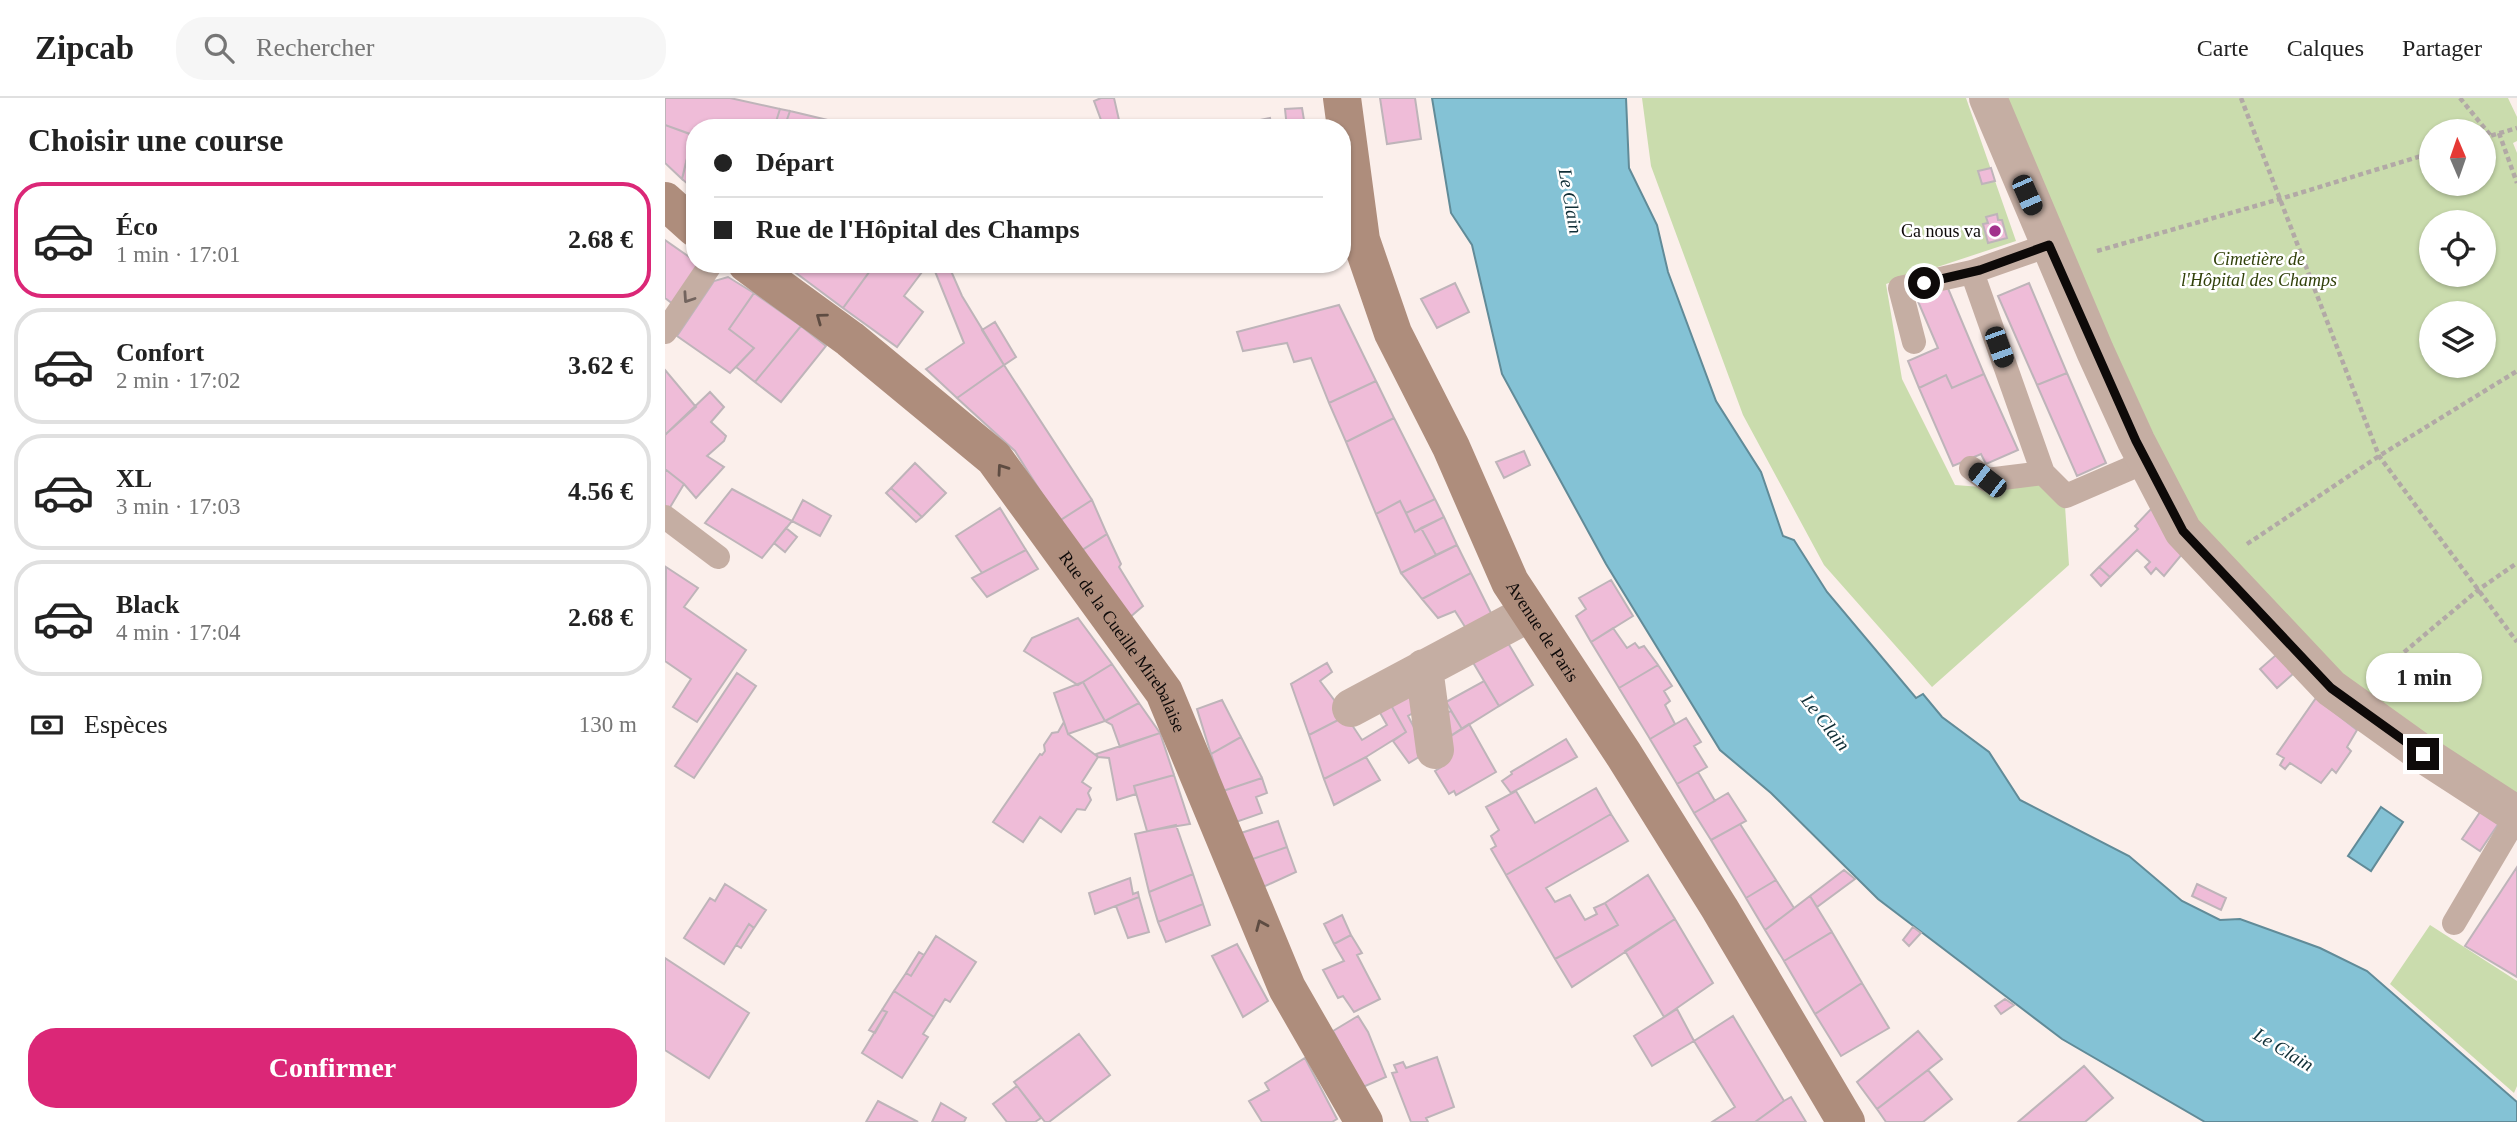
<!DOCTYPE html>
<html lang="fr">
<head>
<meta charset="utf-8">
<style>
  :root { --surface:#fff; --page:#f6f6f6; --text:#222; --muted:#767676; --line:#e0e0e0; --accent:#db2777 }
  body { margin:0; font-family:"Times New Roman",serif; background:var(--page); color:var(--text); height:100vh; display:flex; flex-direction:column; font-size:26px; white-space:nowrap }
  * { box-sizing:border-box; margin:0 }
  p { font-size:23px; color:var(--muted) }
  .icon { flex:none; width:38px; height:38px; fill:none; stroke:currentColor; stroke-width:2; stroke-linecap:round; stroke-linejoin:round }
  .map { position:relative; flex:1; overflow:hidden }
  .side { display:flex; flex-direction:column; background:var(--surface); width:665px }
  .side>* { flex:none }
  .guide { position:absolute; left:21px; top:21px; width:665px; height:154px; border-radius:28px; box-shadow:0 2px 5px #0004; display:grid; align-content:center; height:154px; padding:0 28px; background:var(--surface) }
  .needle { width:46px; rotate:358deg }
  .buttons { position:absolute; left:1754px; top:21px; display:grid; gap:14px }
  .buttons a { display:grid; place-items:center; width:77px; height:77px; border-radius:50%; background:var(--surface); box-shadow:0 2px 5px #0004; font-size:35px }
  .end { position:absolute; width:32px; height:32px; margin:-16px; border:9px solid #0e0a09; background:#fff; box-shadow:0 0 0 4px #fff }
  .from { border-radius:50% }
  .bubble { position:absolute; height:49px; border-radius:24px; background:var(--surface); box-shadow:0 2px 5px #0004; font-size:23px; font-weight:800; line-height:49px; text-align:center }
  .car { position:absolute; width:21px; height:42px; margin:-21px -10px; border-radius:9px; box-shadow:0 0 5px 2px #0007; background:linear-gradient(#222 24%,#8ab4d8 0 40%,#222 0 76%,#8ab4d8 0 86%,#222 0) }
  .guide b { display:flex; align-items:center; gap:24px; height:66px; font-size:26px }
  .guide b+b { border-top:2px solid var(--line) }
  .guide i { width:18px; height:18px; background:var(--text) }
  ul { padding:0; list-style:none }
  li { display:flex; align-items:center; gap:21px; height:116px; margin:0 14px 10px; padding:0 14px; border:4px solid var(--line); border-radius:28px }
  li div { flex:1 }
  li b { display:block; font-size:26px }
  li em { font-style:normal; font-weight:800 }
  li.current { border-color:var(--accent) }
  li>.icon { width:63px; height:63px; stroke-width:1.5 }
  h2 { padding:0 28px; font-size:32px; line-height:84px }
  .pay { display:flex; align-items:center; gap:18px; height:77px; padding:0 28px; font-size:26px }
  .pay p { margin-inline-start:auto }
  .cta { display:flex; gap:14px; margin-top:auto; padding:14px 28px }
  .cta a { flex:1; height:80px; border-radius:28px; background:var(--accent); color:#fff; font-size:28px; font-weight:800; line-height:80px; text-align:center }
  header { display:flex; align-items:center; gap:42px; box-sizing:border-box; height:98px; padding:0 35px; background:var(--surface); border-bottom:2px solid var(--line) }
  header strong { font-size:33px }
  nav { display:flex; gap:38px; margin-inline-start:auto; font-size:24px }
  .search { width:490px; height:63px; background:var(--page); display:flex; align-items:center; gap:18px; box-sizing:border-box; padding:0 24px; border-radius:28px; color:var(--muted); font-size:26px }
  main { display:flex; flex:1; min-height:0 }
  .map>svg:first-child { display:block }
  .green { fill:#cadcad; fill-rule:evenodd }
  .water { fill:#84c2d5; stroke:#618b98; stroke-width:2 }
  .building { fill:#efbcd8; stroke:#beb4b9; stroke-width:2 }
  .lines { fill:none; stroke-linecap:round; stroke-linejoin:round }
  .path { stroke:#b2a9a6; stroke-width:4.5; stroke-dasharray:5 3.5; stroke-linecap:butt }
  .lane { stroke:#c5aea3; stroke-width:24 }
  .street { stroke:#c5aea3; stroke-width:38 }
  .secondary { stroke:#ae8d7c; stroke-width:38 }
  .oneway { stroke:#73645e }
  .oneway2 { stroke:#5e4c42 }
  .route { stroke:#0e0a09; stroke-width:9 }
  .poi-dot { fill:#a2318c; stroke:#fff; stroke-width:2.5 }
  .labels { text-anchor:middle; stroke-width:5; stroke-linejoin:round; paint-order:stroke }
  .poi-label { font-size:18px; fill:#0e0a09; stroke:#fff; text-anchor:end }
  .park-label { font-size:18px; font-style:italic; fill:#31410a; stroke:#fff }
  .street-label { font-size:18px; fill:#0e0a09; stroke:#fff }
  .water-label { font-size:19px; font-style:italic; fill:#0f2e36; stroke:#fff }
</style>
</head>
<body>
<header>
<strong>Zipcab</strong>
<div class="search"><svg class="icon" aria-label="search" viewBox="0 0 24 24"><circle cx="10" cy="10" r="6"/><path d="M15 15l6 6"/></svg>Rechercher</div>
<nav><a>Carte</a><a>Calques</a><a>Partager</a></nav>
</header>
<main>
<section class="side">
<h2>Choisir une course</h2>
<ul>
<li class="current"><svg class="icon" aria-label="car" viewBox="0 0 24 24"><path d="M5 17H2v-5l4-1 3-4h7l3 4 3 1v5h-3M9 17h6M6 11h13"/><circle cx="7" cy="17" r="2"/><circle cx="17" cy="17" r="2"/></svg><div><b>Éco</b><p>1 min · 17:01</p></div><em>2.68 €</em></li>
<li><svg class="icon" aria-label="car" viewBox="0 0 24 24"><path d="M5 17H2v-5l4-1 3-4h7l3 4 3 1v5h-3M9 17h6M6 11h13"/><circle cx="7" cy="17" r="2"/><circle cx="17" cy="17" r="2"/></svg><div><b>Confort</b><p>2 min · 17:02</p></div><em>3.62 €</em></li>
<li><svg class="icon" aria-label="car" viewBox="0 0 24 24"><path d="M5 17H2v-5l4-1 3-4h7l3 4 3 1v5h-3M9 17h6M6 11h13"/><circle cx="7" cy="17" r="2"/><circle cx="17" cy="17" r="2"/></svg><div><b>XL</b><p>3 min · 17:03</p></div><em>4.56 €</em></li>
<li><svg class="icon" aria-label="car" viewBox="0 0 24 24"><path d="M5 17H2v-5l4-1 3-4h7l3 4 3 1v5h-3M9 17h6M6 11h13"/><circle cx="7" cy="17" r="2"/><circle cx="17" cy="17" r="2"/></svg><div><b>Black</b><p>4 min · 17:04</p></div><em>2.68 €</em></li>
</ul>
<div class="pay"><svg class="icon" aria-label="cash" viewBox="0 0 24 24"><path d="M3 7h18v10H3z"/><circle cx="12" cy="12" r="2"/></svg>Espèces<p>130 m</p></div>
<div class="cta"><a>Confirmer</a></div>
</section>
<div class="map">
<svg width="1852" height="1024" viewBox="0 0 1852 1024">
  <rect width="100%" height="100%" fill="#fbefeb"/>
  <path class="green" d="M977,0H1301L1351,143L1221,186L1237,281L1290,387L1343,391L1372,384L1400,408L1404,467L1267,589L1159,467L1078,317L986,68Z
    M1334,0H1843L1852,19V43L1848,45L1852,55V700L1714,613L1529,425ZM1766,33H1818V86H1766ZM1766,124H1818V177H1766ZM1766,215H1818V268H1766Z
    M1765,827L1852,883V988L1849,995L1725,886Z"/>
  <path class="water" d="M767,0H961L964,70L992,127L1003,174L1051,303L1096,374L1118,438L1129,442L1162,494L1251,600L1258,596L1277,619L1324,654L1355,702L1464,758L1517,803L1555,822L1575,821L1655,850L1702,873L1852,1004V1024H1540L1397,941L1213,801L1106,695L1055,652L941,466L837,276L807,147L786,115Z
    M1716,709L1738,724L1706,773L1683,758Z"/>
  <path class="building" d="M0,0H65L115,11L109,30H30V38L0,27Z
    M436,0H449L454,22L448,24L450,30H439L429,3Z
    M715,0H750L756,41L722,46Z
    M637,10L640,28L622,30L620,11Z
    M115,11L125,13L119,30H109Z
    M125,13L175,25L172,30H119Z
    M605,20L607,30H577L576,26Z
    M0,27L28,37L17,81L0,65Z
    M28,37L30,38V67L21,64Z
    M21,64L30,67V92L17,81Z
    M1326,70L1330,83L1317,86L1313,73Z
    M1332,116L1333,122H1337L1342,140L1323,145L1318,126L1323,125L1321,119Z
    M0,142L30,163V166H35L8,206L0,200Z
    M119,166H210L178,210Z
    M210,166H263L239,198L258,214L232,249L178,210Z
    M267,166H283L297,198L339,267L292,300L261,271L299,245Z
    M63,179L89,195L64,231L89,250L65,275L12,238L49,183Z
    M790,185L804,214L772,230L756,201Z
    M1364,185L1402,275L1372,287L1333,198Z
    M1282,188L1319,276L1287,290L1281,277L1254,290L1243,263L1273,250L1252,201Z
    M89,195L136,228L90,284L71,269L89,250L64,231Z
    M674,207L711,283L664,305L646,260L629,264L622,245L578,253L572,234Z
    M330,224L351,259L339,267L317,232Z
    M136,228L161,248L116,304L90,284Z
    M339,267L427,402L394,423L350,353L292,300Z
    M0,272L31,309L0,337Z
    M1402,275L1441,365L1412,378L1372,287Z
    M1319,276L1353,352L1321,366L1316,356L1288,368L1254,290L1281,277L1287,290Z
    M711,283L729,320L681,344L664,305Z
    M45,294L59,309L46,324L61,338L59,343L42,358L59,369L31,400L19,386L0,371V337Z
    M729,320L770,401L741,415L735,403L711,416L681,344Z
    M859,353L865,367L839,380L831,364Z
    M250,365L281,395L257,419L226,390Z
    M0,371L19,386L4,411L0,408Z
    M226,390L257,419L251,424L221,395Z
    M67,391L127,423L97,460L40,425Z
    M770,401L779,419L750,434L741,415Z
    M138,402L166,418L155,438L127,423Z
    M427,402L442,436L414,454L394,423Z
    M735,403L750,434L756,430L771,457L736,475L711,416Z
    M1488,409L1518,455L1499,478L1491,470L1486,476L1480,469L1485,464L1472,452L1445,479L1434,469L1473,431L1470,428Z
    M335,410L361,452L317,475L291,438Z
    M779,419L792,447L771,457L756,430Z
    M121,430L132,439L120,454L109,445Z
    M442,436L456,466L454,469L478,508L464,520L414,454Z
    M792,447L806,475L757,501L736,475Z
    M361,452L373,471L322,499L307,480Z
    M1,469L33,490L19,509L81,552L32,624L8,609L26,581L0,563Z
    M1434,469L1445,479L1436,488L1426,477Z
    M806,475L828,519L802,532L790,513L773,520L757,501Z
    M946,482L968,518L926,544L911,518L921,511L914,500Z
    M413,520L447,566L413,587L359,553L367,540Z
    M948,530L962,550L970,545L974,550L979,548L993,567L954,590L926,544Z
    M840,540L868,587L834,608L806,561Z
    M1611,557L1629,575L1612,590L1595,571Z
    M662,565L667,574L655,583L681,618L644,637L626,586Z
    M447,566L474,605L440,623L418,584Z
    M993,567L1007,588L999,593L1005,603L1000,607L1010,626L985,641L954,590Z
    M72,575L91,588L29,680L10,668Z
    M750,580L755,611L743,618L762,654L744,665L728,643L741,634L719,595Z
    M819,583L834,608L797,631L781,604Z
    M418,584L440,623L403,636L389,595Z
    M722,600L741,634L701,659L659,681L644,637L681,618L697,642L722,627L710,606Z
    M1651,600L1692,632L1682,649L1686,653L1671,675L1667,671L1656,685L1625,665L1620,671L1615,667L1619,660L1612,656Z
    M557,602L576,639L546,656L532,611Z
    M474,605L495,635L455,649L447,627L440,623Z
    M786,613L797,631L770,648L767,621Z
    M1021,620L1036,644L1029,648L1042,669L1012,686L985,641Z
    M399,624L403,636L433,659L417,684L426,690L423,695L426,702L420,712L412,711L396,734L375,719L358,744L328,724L375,656L377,657L380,653L379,647L387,635L393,634Z
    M804,626L831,674L791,697L789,693L784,696L770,673L776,669L770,648Z
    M495,635L509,677L469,688L471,696L452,702L444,660L433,659L431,656Z
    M576,639L597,680L558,693L546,656Z
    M901,641L912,659L846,695L837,683L847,676L846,674Z
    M701,659L715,682L669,707L659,681Z
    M1033,674L1050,703L1029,715L1012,686Z
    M509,677L525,726L482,733L469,688Z
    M597,680L602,695L591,699L597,715L568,725L558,693Z
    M931,690L946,716L841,777L826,751L831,748L826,738L834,732L821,709L851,693L870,725Z
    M1063,695L1081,723L1046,742L1029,715Z
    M1815,714L1834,725L1815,753L1797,741Z
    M946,716L963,743L881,790L890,804L905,797L920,822L932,816L929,810L940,805L953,827L890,861L841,777Z
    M613,723L622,749L585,762L576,735Z
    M1075,726L1111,782L1081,800L1046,742Z
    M511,727L528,776L484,794L470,736Z
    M622,749L631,774L596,790L585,762Z
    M1852,769V879L1800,848Z
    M1179,772L1190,781L1152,809L1145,798Z
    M528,776L538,806L493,824L484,794Z
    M983,777L1010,821L907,889L890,861L953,827L940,805Z
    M465,780L468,796L473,794L474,799L430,816L424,795Z
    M1111,782L1129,810L1100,832L1081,800Z
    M60,786L101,812L89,830L84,826L59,866L19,840L45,800L50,803Z
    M1532,786L1561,800L1556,812L1527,798Z
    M1145,798L1167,834L1119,863L1100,832Z
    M474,799L484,834L463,840L451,808Z
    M538,806L545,827L501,844L493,824Z
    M677,817L686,837L669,846L659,826Z
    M1010,821L1048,885L999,919L960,853Z
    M84,826L89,830L76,850L71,847Z
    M1248,829L1256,835L1244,848L1238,842Z
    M1167,834L1197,885L1150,916L1119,863Z
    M686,837L697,855L692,857L715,901L689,914L678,898L673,900L658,872L679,863L669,846Z
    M271,838L311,864L285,904L280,901L269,919L229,893L241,875L246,878Z
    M572,846L603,903L578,919L547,858Z
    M254,854L259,857L246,878L241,875Z
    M0,860L84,915L44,980L0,952Z
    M1197,885L1224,930L1176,958L1150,916Z
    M229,893L269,919L258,936L263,939L237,980L197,955L222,914L217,912Z
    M1340,901L1349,907L1336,916L1330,908Z
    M1012,911L1029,943L987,968L969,938Z
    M217,912L222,914L210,935L204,932Z
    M693,918L703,934L721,979L698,989L668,933Z
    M1068,918L1119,1003L1090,1024H1047L1070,1009L1029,943Z
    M1253,933L1277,961L1212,1011L1192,984Z
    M414,936L445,977L384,1024H380L349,984Z
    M772,959L789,1009L761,1020L763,1024H746L727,975L732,974L729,967L738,964L741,970Z
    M640,960L672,1021L667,1024H597L584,1003L604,992L600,985Z
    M1419,968L1448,1000L1420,1024H1353Z
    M1263,972L1287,1001L1258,1024H1221L1212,1011Z
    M352,988L376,1020L370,1024H342L328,1006Z
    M1126,999L1141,1024H1090L1119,1003Z
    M213,1003L253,1024H201Z
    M276,1005L301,1020L299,1024H267Z"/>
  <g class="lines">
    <path class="path" d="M1576,0L1714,358L1852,544
      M1795,0L1826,38
      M1834,35L1852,85
      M1818,40L1852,30
      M1432,153L1615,101L1766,55
      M1582,446L1714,358L1852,273
      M1713,576L1813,492L1852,465"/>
    <path class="lane" d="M1307,174L1378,375
      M0,234L46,166
      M1249,244L1235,190L1307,174L1384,147
      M1306,370L1322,382L1378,375L1401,398L1482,363
      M0,419L53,459
      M1789,825L1852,718"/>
    <path class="street" d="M1323,0L1430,253L1471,343L1518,433L1666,590L1758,656L1852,717
      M759,570L770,652
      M686,610L864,515"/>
    <g class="secondary">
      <path id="s1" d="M677,0L696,142L728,235L786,349L845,484L959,657L1055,811L1181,1024"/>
      <path d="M0,103L30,130"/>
      <path id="s2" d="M82,166L185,241L329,360L499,594L622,890L699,1024"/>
    </g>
  </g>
  <defs><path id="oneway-chevron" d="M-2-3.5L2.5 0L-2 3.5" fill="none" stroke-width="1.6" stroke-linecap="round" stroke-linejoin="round" transform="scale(1.75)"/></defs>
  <use class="oneway" href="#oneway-chevron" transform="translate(23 200) rotate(124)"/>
  <g class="oneway2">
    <use href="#oneway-chevron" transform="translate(156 220) rotate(-144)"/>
    <use href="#oneway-chevron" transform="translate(337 371) rotate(-125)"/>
    <use href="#oneway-chevron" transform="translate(596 827) rotate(-113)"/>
  </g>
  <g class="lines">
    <path class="route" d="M1259,185L1315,172L1384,147L1471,343L1518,433L1666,590L1758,656"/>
  </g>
  <circle class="poi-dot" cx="1330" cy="133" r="7"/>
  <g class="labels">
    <g class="poi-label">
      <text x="1316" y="139">Ca nous va</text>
    </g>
    <g class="park-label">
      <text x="1594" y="167">Cimetière de<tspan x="1594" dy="21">l'Hôpital des Champs</tspan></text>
    </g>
    <g class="street-label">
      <text dy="6" stroke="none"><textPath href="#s1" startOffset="576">Avenue de Paris</textPath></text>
      <text dy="6" stroke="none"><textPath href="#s2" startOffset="539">Rue de la Cueille Mirebalaise</textPath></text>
    </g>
    <g class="water-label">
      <text transform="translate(906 103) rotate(80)" y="7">Le Clain</text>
      <text transform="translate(1161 624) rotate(52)" y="7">Le Clain</text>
      <text transform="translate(1619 951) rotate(31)" y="7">Le Clain</text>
    </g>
  </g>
</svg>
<div class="buttons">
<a><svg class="needle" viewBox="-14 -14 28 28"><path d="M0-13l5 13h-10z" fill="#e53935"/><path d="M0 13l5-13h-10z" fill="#767676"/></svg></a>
<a><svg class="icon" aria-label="locate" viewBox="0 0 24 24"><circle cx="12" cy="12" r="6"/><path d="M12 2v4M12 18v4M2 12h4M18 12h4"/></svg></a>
<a><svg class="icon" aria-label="layers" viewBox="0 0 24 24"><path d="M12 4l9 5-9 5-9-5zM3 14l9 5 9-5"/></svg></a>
</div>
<i class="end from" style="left:1259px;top:185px"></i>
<i class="end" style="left:1758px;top:656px"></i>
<div class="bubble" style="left:1701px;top:555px;width:116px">1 min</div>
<i class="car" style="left:1362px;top:97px;rotate:156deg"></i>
<i class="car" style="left:1334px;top:249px;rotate:160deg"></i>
<i class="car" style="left:1322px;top:382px;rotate:308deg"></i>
<div class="guide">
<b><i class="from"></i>Départ</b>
<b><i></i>Rue de l'Hôpital des Champs</b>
</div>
</div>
</main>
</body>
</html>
